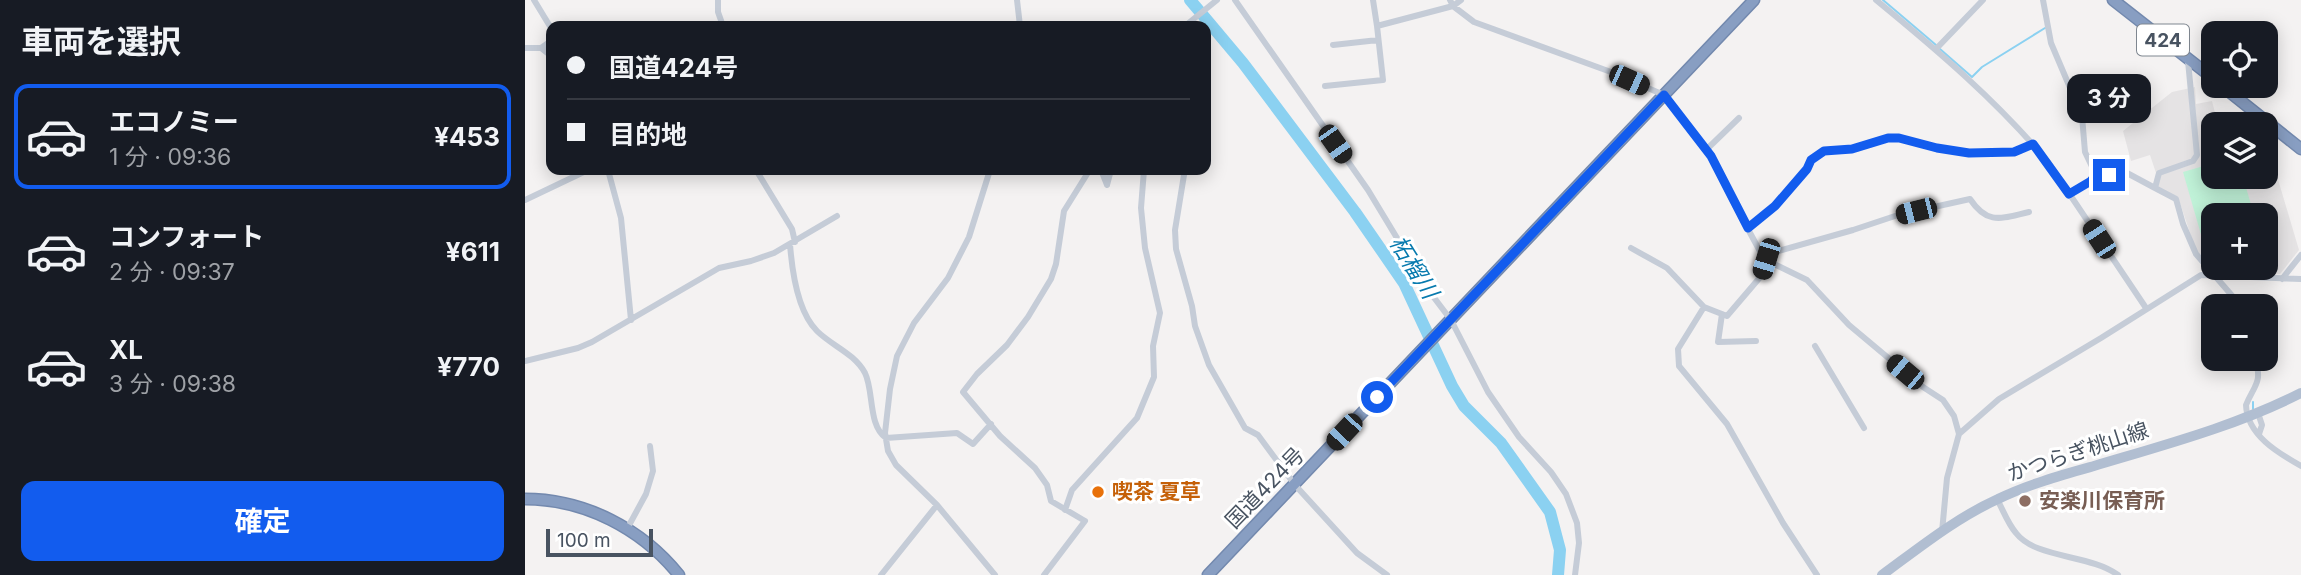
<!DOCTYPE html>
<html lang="ja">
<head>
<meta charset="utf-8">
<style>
  :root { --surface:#171b24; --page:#20242c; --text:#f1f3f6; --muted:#9ea1a6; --line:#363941; --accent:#125cee }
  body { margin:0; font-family:Inter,"Noto Sans JP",sans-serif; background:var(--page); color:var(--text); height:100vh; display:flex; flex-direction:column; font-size:26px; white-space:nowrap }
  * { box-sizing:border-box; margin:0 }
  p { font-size:23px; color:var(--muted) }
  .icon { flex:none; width:38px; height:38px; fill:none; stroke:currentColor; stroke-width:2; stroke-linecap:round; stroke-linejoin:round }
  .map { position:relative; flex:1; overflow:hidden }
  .details { display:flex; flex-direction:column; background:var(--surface); width:525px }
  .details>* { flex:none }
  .guide { position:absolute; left:21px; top:21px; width:665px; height:154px; border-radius:14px; box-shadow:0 4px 18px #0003; display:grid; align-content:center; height:154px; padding:0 21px; background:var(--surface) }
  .fabs { position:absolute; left:1676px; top:21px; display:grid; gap:14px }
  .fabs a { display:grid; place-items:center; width:77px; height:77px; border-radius:14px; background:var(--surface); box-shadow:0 4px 18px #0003; font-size:35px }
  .scale { position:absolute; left:21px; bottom:18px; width:107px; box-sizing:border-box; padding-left:7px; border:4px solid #485361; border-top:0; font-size:19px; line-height:24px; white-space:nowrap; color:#485361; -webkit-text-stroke:5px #fff; paint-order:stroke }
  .end { position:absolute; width:32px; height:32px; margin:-16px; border:9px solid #125cee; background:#fff; box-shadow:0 0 0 4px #fff }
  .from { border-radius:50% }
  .bubble { position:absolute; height:49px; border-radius:14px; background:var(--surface); box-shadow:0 4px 18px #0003; font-size:23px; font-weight:700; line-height:49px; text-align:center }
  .car { position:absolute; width:21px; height:42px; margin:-21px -10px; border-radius:9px; box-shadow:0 0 5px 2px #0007; background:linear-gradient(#222 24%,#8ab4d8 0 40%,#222 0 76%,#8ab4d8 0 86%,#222 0) }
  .guide b { display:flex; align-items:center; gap:24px; height:66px; font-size:26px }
  .guide b+b { border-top:2px solid var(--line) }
  .guide i { width:18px; height:18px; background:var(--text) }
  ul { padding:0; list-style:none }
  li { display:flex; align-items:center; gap:21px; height:105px; margin:0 14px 10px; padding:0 7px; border:4px solid transparent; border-radius:14px }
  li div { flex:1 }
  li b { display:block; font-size:26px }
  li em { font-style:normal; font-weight:700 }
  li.on { border-color:var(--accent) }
  li>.icon { width:63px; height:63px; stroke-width:1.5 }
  h2 { padding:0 21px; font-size:32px; line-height:84px }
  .action { display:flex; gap:14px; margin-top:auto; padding:14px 21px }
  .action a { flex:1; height:80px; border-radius:14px; background:var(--accent); color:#fff; font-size:28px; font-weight:700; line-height:80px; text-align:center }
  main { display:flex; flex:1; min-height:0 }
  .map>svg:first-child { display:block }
  .education { fill:#e5e3e4; fill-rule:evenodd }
  .pitch { fill:#c0f2d8 }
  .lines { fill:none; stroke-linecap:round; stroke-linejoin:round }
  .stream { stroke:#8bd1f1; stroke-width:2 }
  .river { stroke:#8bd1f1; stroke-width:12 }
  .highway-casing { stroke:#7389ae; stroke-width:13 }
  .street { stroke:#c5ccd7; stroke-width:6 }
  .primary { stroke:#b1bed1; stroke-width:10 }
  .highway { stroke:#889ec2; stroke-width:10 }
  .route { stroke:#125cee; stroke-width:9 }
  .food-dot { fill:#e8710a; stroke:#fff; stroke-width:2.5 }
  .education-dot { fill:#8d6e63; stroke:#fff; stroke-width:2.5 }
  .labels { text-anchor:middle; stroke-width:6; stroke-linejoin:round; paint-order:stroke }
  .shield { fill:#fff; stroke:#7f8790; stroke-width:2 }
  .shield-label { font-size:19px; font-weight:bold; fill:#485361 }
  .street-label { font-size:21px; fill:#485361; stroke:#fff }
  .food-label { font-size:21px; font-weight:bold; fill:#c56008; stroke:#fff; text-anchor:start }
  .education-label { font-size:21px; font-weight:bold; fill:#785e54; stroke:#fff; text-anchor:start }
  .water-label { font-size:23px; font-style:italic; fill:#077aae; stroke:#fff }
</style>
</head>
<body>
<main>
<section class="details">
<h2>車両を選択</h2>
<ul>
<li class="on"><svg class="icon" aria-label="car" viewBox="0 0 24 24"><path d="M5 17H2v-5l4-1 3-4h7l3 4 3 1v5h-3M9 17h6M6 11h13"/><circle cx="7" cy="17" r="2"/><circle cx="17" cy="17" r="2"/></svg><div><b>エコノミー</b><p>1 分 · 09:36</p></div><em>¥453</em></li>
<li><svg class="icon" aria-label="car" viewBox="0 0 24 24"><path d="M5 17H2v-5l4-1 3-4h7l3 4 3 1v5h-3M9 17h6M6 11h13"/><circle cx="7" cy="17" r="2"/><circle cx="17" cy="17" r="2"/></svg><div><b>コンフォート</b><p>2 分 · 09:37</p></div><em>¥611</em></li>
<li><svg class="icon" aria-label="car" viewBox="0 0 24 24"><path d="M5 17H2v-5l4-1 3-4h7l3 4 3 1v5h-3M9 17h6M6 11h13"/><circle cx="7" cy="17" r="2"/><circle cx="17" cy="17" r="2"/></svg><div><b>XL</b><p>3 分 · 09:38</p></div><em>¥770</em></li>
</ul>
<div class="action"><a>確定</a></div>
</section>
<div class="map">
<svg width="1776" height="575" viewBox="0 0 1776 575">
  <rect width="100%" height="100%" fill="#f4f2f2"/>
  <path class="education" d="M1670,87L1671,104L1687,101L1693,124H1689V177H1741V168L1749,166L1774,250L1755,274L1691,272L1671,251L1653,197L1628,185L1632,176L1625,155L1606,161L1598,131L1647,92ZM1689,215H1741V268H1689Z"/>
  <path class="pitch" d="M1689,163V177H1718L1729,215H1689L1688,249L1679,245L1658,172Z"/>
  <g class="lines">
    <path class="stream" d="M1358,0L1411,45
      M1415,49L1447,77L1457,67L1520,28
      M1728,402V409"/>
    <path class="river" d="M665,0L718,63L830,212L879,283L927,386L939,406L976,443L1025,512L1035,550L1033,575"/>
    <defs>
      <path id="highway" d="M1588,0L1689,79
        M1697,86L1776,149
        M0,499C60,499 117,529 154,575
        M683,575L1229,0"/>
    </defs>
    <use href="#highway" class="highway-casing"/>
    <path class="street" d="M9,0L26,28
      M193,0V12L198,26
      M492,0L495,26
      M710,0L843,190L904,291L926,320L963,392L994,437L1026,472L1041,494L1052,523L1054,543L1050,575
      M848,0L852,26
      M925,0L928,6L949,22L1086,72L1139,95L1186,156L1205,196L1237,255L1245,262L1282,280L1324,325L1398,387L1418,400L1429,416L1434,434
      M1351,0C1412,50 1472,101 1523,162L1621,308
      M1518,0L1526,43L1557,116L1560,152L1571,175
      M660,26L692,0
      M808,45L853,40
      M0,48H16L26,56
      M16,48L26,41
      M1411,49L1458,0
      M1663,61L1672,155L1668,161L1634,173L1630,188L1651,199L1658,224L1671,254L1716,306
      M800,86L858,80L852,26L928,6L936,0
      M1182,149L1214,118
      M83,170L96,218L106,320
      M231,170L267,229L270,242
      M465,170L444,237L423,278L389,323L372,356L365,389L360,433L363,451L371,465L412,505L470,575
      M576,170L582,185
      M659,175L650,230L651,249L667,306L670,326L684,365L720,428L733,435L770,485L832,553L862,575
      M582,185L586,170
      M1544,194L1565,181L1571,175L1602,173L1630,188
      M0,200L63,170
      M1223,228L1250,206L1281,169L1286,160L1299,151L1327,149L1363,138H1374L1412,148L1444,153L1489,152L1508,144
      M265,244C267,271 272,311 292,331C307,346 329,353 340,373C349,391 343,426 361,438L432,433L448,444L466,424
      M1106,248L1142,268L1179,307
      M1757,279L1776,255
      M1197,314L1193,342L1231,341
      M1290,346L1339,428
      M1730,359C1738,383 1729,385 1721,405C1722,435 1753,453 1776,466
      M0,361L53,348L67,342L194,268L226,261L249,253L312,216
      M1733,413L1737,425L1734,434
      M1472,499C1478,510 1483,524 1491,533C1511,559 1565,554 1593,575
      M540,510L547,490L612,418L629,377L628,346L635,313L620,248L616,208L619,170
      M102,529L121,494L128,471L125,446
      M1417,532L1422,478L1434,434L1474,399L1576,338L1676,275L1776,279
      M356,575L412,505
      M519,575L560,521L526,501L522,485L510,468L475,436L438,392L452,374L482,345L503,317L526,279L531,264L539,211L564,171L568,170
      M1292,575L1258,523L1202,424L1154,366L1153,349L1179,307L1202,316L1237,275L1243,254L1328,230L1373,215L1445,199C1463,226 1477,218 1504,212"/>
    <path class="primary" d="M1357,575C1394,548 1431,518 1473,499C1504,484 1537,475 1569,466C1639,445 1711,426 1776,393"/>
    <use href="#highway" class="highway"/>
  </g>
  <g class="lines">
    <path class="route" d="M852,397L1139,95L1186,156L1223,228L1250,206L1282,169L1286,160L1299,151L1327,149L1363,138H1374L1412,148L1444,153L1489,152L1508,144L1544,194L1566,181L1571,175H1584"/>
  </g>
  <circle class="food-dot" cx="573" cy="492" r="7"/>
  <circle class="education-dot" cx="1500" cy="501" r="7"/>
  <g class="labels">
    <rect class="shield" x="1612" y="24.5" width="52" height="31" rx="5"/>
    <g class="shield-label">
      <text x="1638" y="47">424</text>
    </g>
    <g class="street-label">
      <text transform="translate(1553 452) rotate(-18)" y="7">かつらぎ桃山線</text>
      <text transform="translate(740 488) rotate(-46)" y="7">国道424号</text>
    </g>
    <g class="food-label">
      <text x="587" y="499">喫茶 夏草</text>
    </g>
    <g class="education-label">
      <text x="1514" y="508">安楽川保育所</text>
    </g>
    <g class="water-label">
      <text transform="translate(889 267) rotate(58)" y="8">柘榴川</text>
    </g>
  </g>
</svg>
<div class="fabs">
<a><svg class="icon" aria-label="locate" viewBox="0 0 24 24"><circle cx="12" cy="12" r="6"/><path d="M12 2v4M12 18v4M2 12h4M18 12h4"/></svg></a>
<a><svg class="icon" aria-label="layers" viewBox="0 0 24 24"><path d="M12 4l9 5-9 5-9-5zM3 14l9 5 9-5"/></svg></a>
<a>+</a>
<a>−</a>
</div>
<div class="scale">100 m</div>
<i class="end from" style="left:852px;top:397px"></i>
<i class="end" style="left:1584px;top:175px"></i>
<div class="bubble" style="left:1542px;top:74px;width:84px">3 分</div>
<i class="car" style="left:1104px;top:80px;rotate:114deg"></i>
<i class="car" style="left:810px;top:144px;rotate:145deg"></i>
<i class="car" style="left:1391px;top:211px;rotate:256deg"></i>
<i class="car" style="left:1574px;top:239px;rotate:327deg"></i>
<i class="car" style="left:1241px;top:259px;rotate:197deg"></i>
<i class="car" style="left:1380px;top:372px;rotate:310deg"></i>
<i class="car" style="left:819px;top:432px;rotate:223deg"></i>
<div class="guide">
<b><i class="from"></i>国道424号</b>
<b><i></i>目的地</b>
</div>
</div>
</main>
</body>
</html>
